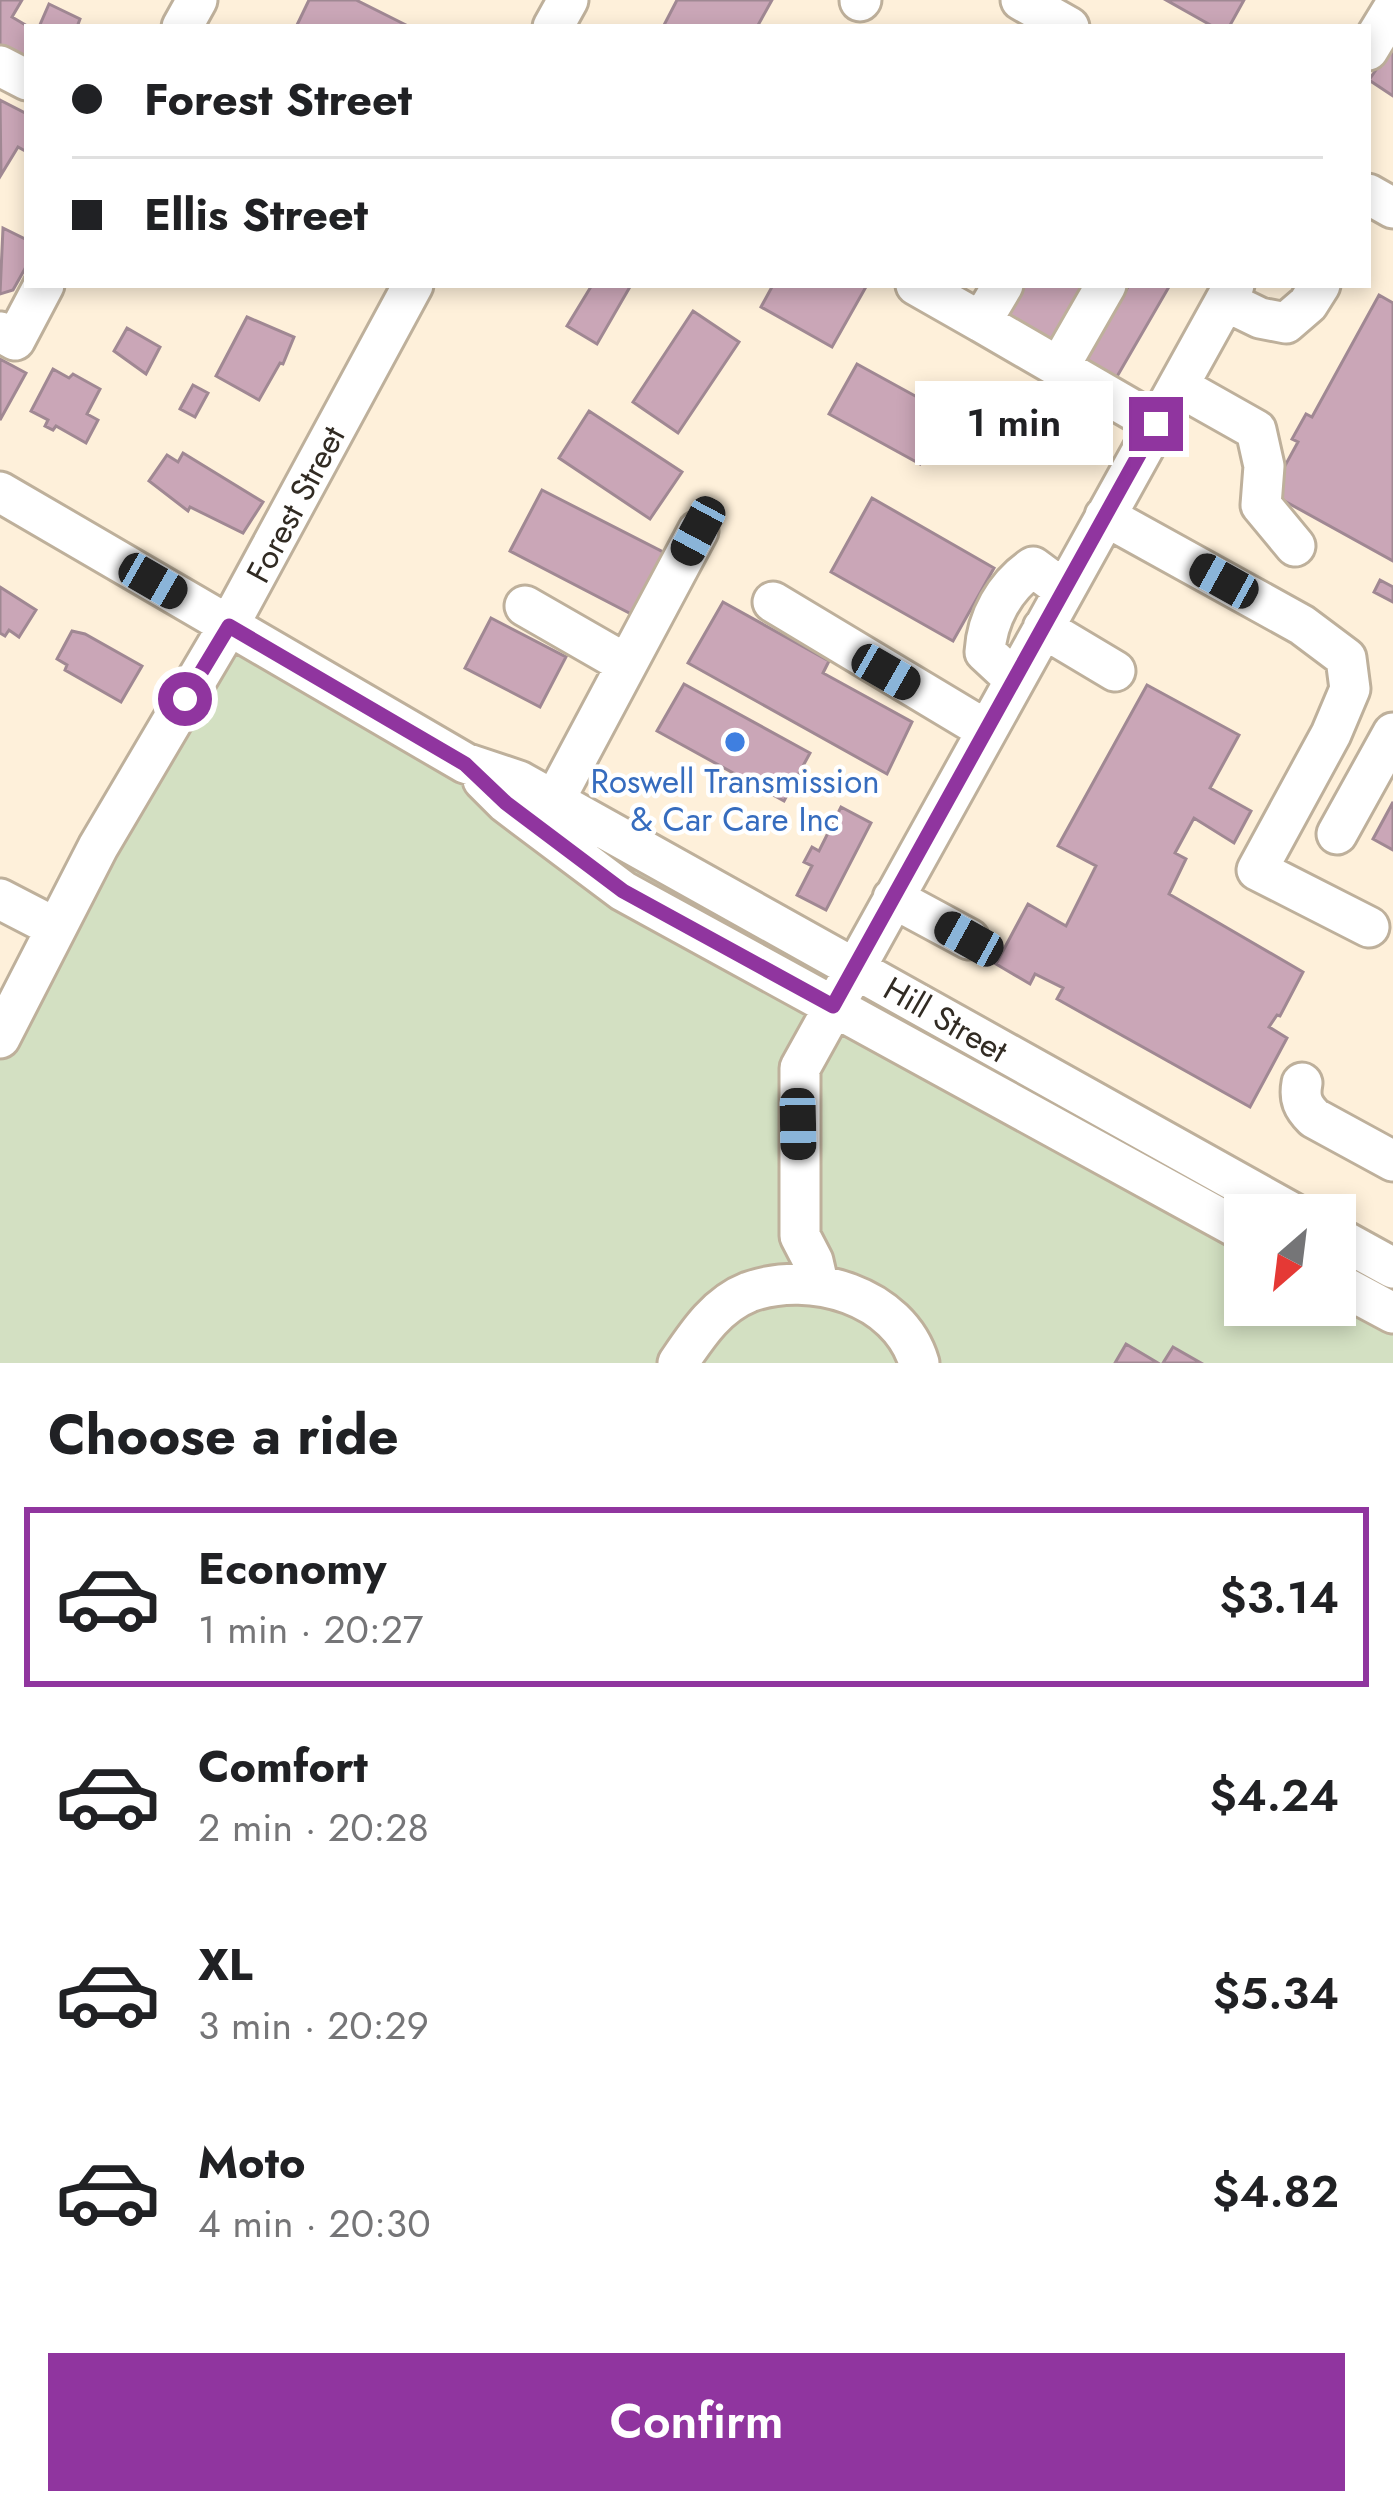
<!DOCTYPE html>
<html lang="en">
<head>
<meta charset="utf-8">
<style>
  :root { --surface:#fff; --page:#f2f2f2; --text:#202124; --muted:#757577; --line:#e0e0e0; --accent:#90359f }
  body { margin:0; font-family:Jost,sans-serif; background:var(--page); color:var(--text); height:100vh; display:flex; flex-direction:column; font-size:45px; white-space:nowrap }
  * { box-sizing:border-box; margin:0 }
  p { font-size:39px; color:var(--muted) }
  .icon { flex:none; width:66px; height:66px; fill:none; stroke:currentColor; stroke-width:2; stroke-linecap:round; stroke-linejoin:round }
  .map { position:relative; height:1363px; overflow:hidden }
  .drawer { display:flex; flex-direction:column; background:var(--surface); flex:1 }
  .drawer>* { flex:none }
  .top-card { position:absolute; left:24px; top:24px; width:1347px; height:264px; border-radius:0px; box-shadow:0 6px 18px #0003; display:grid; align-content:center; height:264px; padding:0 48px; background:var(--surface) }
  .needle { width:78px; rotate:208deg }
  .controls { position:absolute; left:1224px; top:1194px; display:grid; gap:24px }
  .controls a { display:grid; place-items:center; width:132px; height:132px; border-radius:0px; background:var(--surface); box-shadow:0 6px 18px #0003; font-size:60px }
  .end { position:absolute; width:54px; height:54px; margin:-27px; border:15px solid #90359f; background:#fff; box-shadow:0 0 0 6px #fff }
  .from { border-radius:50% }
  .bubble { position:absolute; height:84px; border-radius:0px; background:var(--surface); box-shadow:0 6px 18px #0003; font-size:39px; font-weight:600; line-height:84px; text-align:center }
  .car { position:absolute; width:36px; height:72px; margin:-36px -18px; border-radius:15px; box-shadow:0 0 9px 3px #0007; background:linear-gradient(#222 24%,#8ab4d8 0 40%,#222 0 76%,#8ab4d8 0 86%,#222 0) }
  .top-card b { display:flex; align-items:center; gap:42px; height:114px; font-size:45px }
  .top-card b+b { border-top:3px solid var(--line) }
  .top-card i { width:30px; height:30px; background:var(--text) }
  ul { padding:0; list-style:none }
  li { display:flex; align-items:center; gap:36px; height:180px; margin:0 24px 18px; padding:0 24px; border:6px solid transparent; border-radius:0px }
  li div { flex:1 }
  li b { display:block; font-size:45px }
  li em { font-style:normal; font-weight:600 }
  li.selected { border-color:var(--accent) }
  li>.icon { width:108px; height:108px; stroke-width:1.5 }
  h2 { padding:0 48px; font-size:54px; line-height:144px }
  .action { display:flex; gap:24px; margin-top:auto; padding:24px 48px }
  .action a { flex:1; height:138px; border-radius:0px; background:var(--accent); color:#fff; font-size:48px; font-weight:600; line-height:138px; text-align:center }
  .map>svg:first-child { display:block }
  .green { fill:#d3e0c2 }
  .building { fill:#caa6b7; stroke:#a08893; stroke-width:3 }
  .lines { fill:none; stroke-linecap:round; stroke-linejoin:round }
  .minor-casing { stroke:#beb09b; stroke-width:45 }
  .minor { stroke:#fff; stroke-width:39 }
  .route { stroke:#90359f; stroke-width:15 }
  .shop-dot { fill:#3f7fe0; stroke:#fff; stroke-width:4.5 }
  .labels { text-anchor:middle; stroke-width:9; stroke-linejoin:round; paint-order:stroke }
  .street-label { font-size:33px; fill:#312b23; stroke:#fff }
  .shop-label { font-size:33px; fill:#366cbe; stroke:#fff }
</style>
</head>
<body>
<div class="map">
<svg width="1393" height="1363" viewBox="0 0 1393 1363">
  <rect width="100%" height="100%" fill="#fef0da"/>
  <path class="green" d="M244,635L1022,1085L1268,1215H1245V1305H1335V1251L1393,1281V1363H0V1048Z"/>
  <path class="building" d="M0,0H22L12,17L29,27L27,66L0,51Z
    M309,0H356L410,27H296Z
    M677,0H772L757,27H663Z
    M1166,0H1244L1229,27H1214Z
    M49,4L80,19L77,27H39Z
    M1393,45V96L1369,80Z
    M0,100L27,114V152L18,147L1,175Z
    M3,228L27,240V265L13,290L0,294Z
    M592,285H631L597,344L567,326Z
    M773,285H867L832,347L761,307Z
    M1020,285H1084L1051,344L1002,317Z
    M1129,285H1170L1115,380L1084,363Z
    M1379,295L1393,303V561L1270,493L1298,442L1292,439L1306,414L1312,417Z
    M693,311L739,342L678,433L633,402Z
    M247,317L294,337L283,364L280,363L259,400L216,376Z
    M127,328L160,347L146,374L114,351Z
    M0,359L26,373L0,420Z
    M857,364L948,414L920,464L829,414Z
    M53,369L69,378L73,374L100,389L87,414L98,420L86,443L56,426L53,430L45,426L48,420L31,411Z
    M193,385L208,393L195,417L180,409Z
    M589,411L682,472L650,519L559,458Z
    M183,453L263,502L243,533L190,507L188,511L149,481L167,455L178,462Z
    M542,490L667,554L635,616L510,551Z
    M872,498L994,568L953,641L831,572Z
    M1380,580L1393,587V602L1374,592Z
    M0,587L36,610L19,637L9,630L5,636L0,633Z
    M723,602L829,661L823,673L912,722L887,774L688,663Z
    M491,618L566,657L540,707L465,668Z
    M72,631L85,634L142,666L121,702L65,670L67,665L57,659Z
    M684,684L810,753L784,801L657,731Z
    M1147,685L1239,735L1210,788L1251,811L1234,843L1194,818L1175,853L1186,859L1169,894L1303,972L1280,1016L1277,1015L1269,1027L1287,1038L1250,1107L1057,999L1063,988L1035,974L1030,984L996,964L1028,904L1066,926L1096,866L1058,846Z
    M1393,802V850L1373,839Z
    M841,807L871,823L826,910L797,895L812,866L804,862L812,847L819,851Z
    M1126,1344L1148,1357L1158,1363H1115Z
    M1173,1347L1201,1363H1163Z"/>
  <g class="lines">
    <defs>
      <path id="minor" d="M1021,0L1069,27
        M860,1L861,0
        M182,27L197,0
        M553,27L568,0
        M1368,50L1393,9
        M0,66L27,80
        M1368,194L1393,208
        M916,285L981,322
        M1003,285L981,322L1157,424
        M1225,301L1260,318L1286,323L1308,304L1320,285
        M0,332L15,340L44,285
        M1059,367L1106,285
        M1178,386L1256,430L1264,466L1261,505L1295,546
        M0,492L465,763L519,781L1296,1215
        M1105,516L1302,625L1346,658L1350,689L1331,734L1257,870L1369,927
        M773,602L986,730
        M525,606L626,664
        M1043,628L1115,671
        M1014,679L985,652C987,618 1005,586 1033,567L1064,590
        M483,780L506,803L623,891L1245,1232
        M554,801L698,531
        M1337,834L1393,733
        M893,898L969,939
        M0,899L56,928
        M0,1038L98,847L229,625L413,285
        M1302,1083C1299,1099 1303,1107 1314,1118L1393,1161
        M1335,1236L1393,1268
        M1335,1282L1393,1313
        M818,1283L813,1261L800,1236V1068L1234,285
        M678,1363C697,1335 716,1305 749,1292C810,1270 899,1295 919,1363"/>
    </defs>
    <use href="#minor" class="minor-casing"/>
    <use href="#minor" class="minor"/>
  </g>
  <g class="lines">
    <path class="route" d="M185,699L229,626L465,764L506,803L623,891L833,1006L1156,424"/>
  </g>
  <circle class="shop-dot" cx="735" cy="742" r="12"/>
  <g class="labels">
    <g class="street-label">
      <text transform="translate(295 504) rotate(-62)" y="12">Forest Street</text>
      <text transform="translate(946 1019) rotate(30)" y="12">Hill Street</text>
    </g>
    <g class="shop-label">
      <text x="735" y="793">Roswell Transmission<tspan x="735" dy="38">&amp; Car Care Inc</tspan></text>
    </g>
  </g>
</svg>
<div class="controls">
<a><svg class="needle" viewBox="-14 -14 28 28"><path d="M0-13l5 13h-10z" fill="#e53935"/><path d="M0 13l5-13h-10z" fill="#757577"/></svg></a>
</div>
<i class="end from" style="left:185px;top:699px"></i>
<i class="end" style="left:1156px;top:424px"></i>
<div class="bubble" style="left:915px;top:381px;width:198px">1 min</div>
<i class="car" style="left:698px;top:531px;rotate:208deg"></i>
<i class="car" style="left:153px;top:581px;rotate:120deg"></i>
<i class="car" style="left:1224px;top:581px;rotate:299deg"></i>
<i class="car" style="left:886px;top:672px;rotate:120deg"></i>
<i class="car" style="left:969px;top:939px;rotate:299deg"></i>
<i class="car" style="left:798px;top:1124px;rotate:179deg"></i>
<div class="top-card">
<b><i class="from"></i>Forest Street</b>
<b><i></i>Ellis Street</b>
</div>
</div>
<section class="drawer">
<h2>Choose a ride</h2>
<ul>
<li class="selected"><svg class="icon" aria-label="car" viewBox="0 0 24 24"><path d="M5 17H2v-5l4-1 3-4h7l3 4 3 1v5h-3M9 17h6M6 11h13"/><circle cx="7" cy="17" r="2"/><circle cx="17" cy="17" r="2"/></svg><div><b>Economy</b><p>1 min · 20:27</p></div><em>$3.14</em></li>
<li><svg class="icon" aria-label="car" viewBox="0 0 24 24"><path d="M5 17H2v-5l4-1 3-4h7l3 4 3 1v5h-3M9 17h6M6 11h13"/><circle cx="7" cy="17" r="2"/><circle cx="17" cy="17" r="2"/></svg><div><b>Comfort</b><p>2 min · 20:28</p></div><em>$4.24</em></li>
<li><svg class="icon" aria-label="car" viewBox="0 0 24 24"><path d="M5 17H2v-5l4-1 3-4h7l3 4 3 1v5h-3M9 17h6M6 11h13"/><circle cx="7" cy="17" r="2"/><circle cx="17" cy="17" r="2"/></svg><div><b>XL</b><p>3 min · 20:29</p></div><em>$5.34</em></li>
<li><svg class="icon" aria-label="car" viewBox="0 0 24 24"><path d="M5 17H2v-5l4-1 3-4h7l3 4 3 1v5h-3M9 17h6M6 11h13"/><circle cx="7" cy="17" r="2"/><circle cx="17" cy="17" r="2"/></svg><div><b>Moto</b><p>4 min · 20:30</p></div><em>$4.82</em></li>
</ul>
<div class="action"><a>Confirm</a></div>
</section>
</body>
</html>
